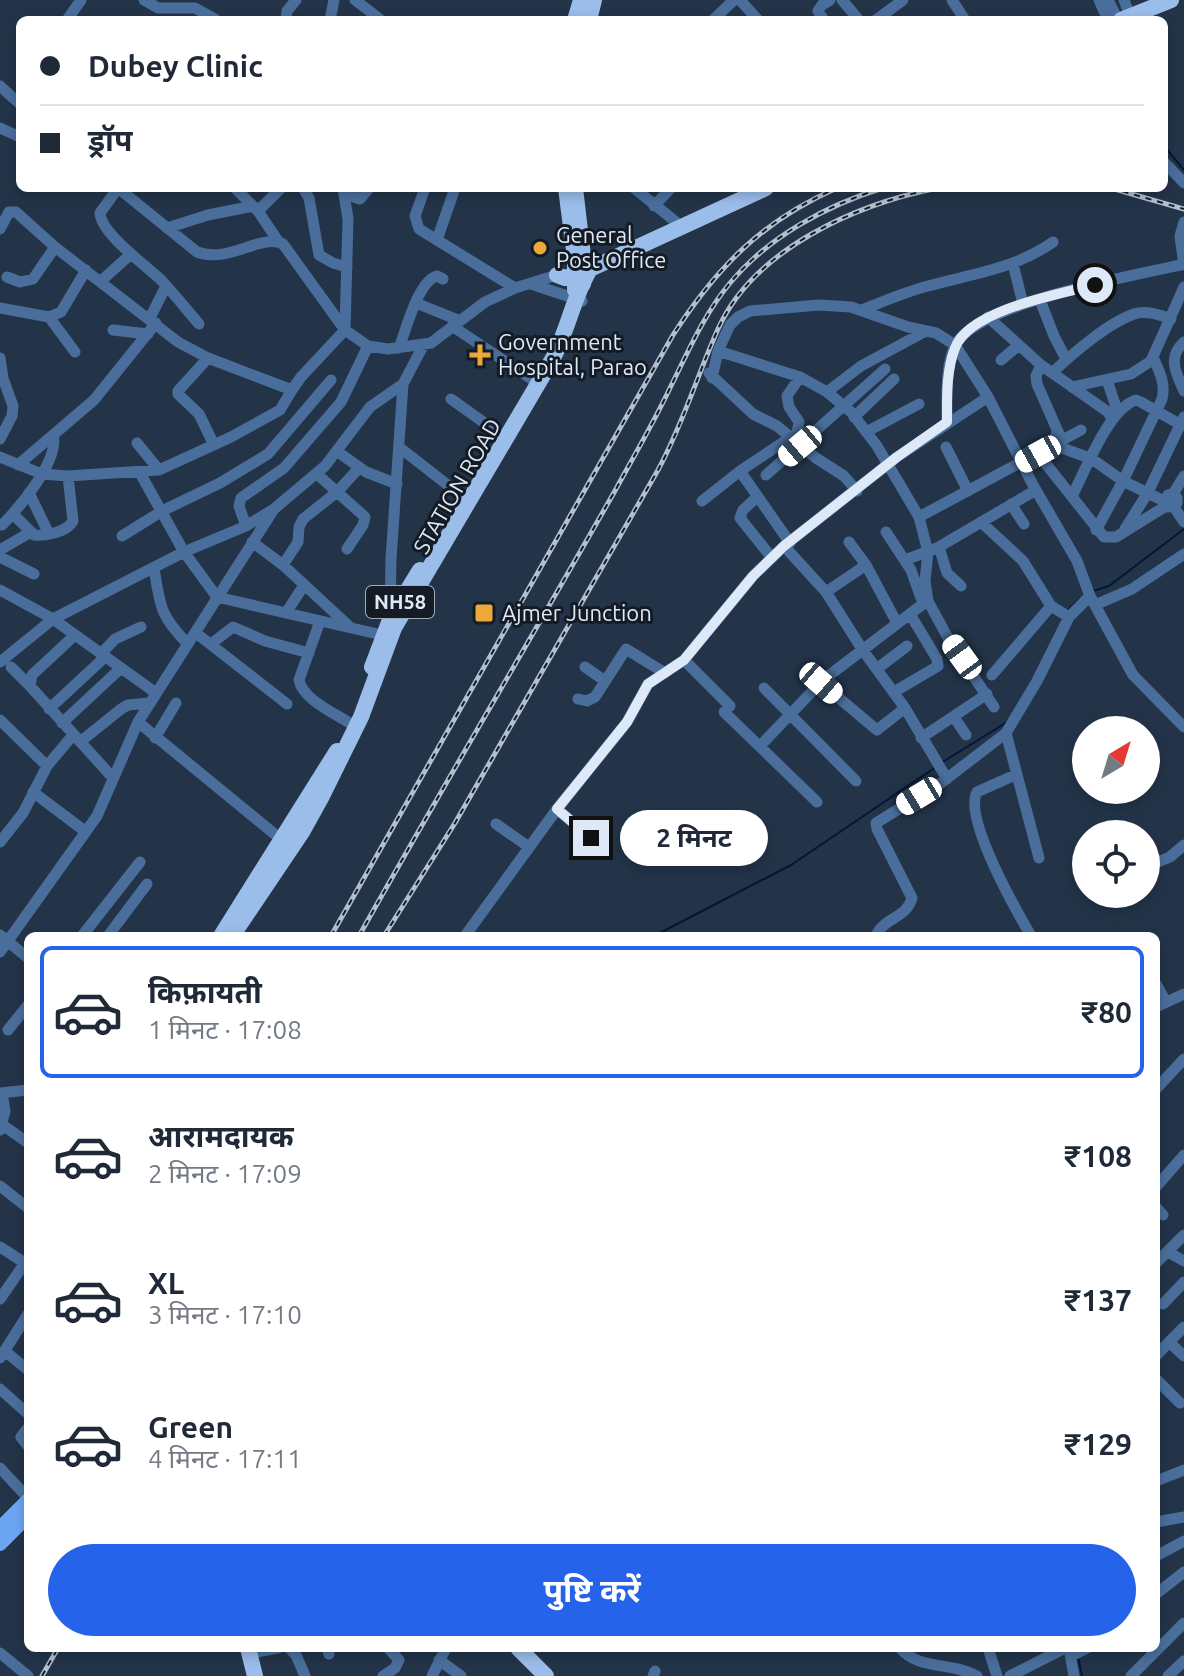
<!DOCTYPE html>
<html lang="hi">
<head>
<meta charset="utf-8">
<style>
  :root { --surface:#fff; --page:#f6f6f7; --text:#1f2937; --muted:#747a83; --line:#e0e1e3; --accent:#2563eb }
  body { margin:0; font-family:Ubuntu,"Noto Sans Devanagari",sans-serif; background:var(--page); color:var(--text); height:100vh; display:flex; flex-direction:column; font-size:30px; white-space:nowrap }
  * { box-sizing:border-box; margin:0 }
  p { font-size:26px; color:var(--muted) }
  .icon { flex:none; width:44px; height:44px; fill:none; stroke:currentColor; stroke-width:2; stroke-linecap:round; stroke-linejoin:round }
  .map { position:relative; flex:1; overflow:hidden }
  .drawer { position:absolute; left:24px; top:932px; width:1136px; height:720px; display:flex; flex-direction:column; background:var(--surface); border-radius:12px; box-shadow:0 4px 12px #0003 }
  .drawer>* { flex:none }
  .banner { position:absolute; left:16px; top:16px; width:1152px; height:176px; border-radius:12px; box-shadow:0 4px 12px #0003; display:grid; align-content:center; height:176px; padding:0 24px; background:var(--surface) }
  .needle { width:52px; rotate:38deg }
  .fabs { position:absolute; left:1072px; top:716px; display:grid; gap:16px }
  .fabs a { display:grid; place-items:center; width:88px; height:88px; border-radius:50%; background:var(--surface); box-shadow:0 4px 12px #0003; font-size:40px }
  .end { position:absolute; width:36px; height:36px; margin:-18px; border:10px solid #dee9f7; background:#111; box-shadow:0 0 0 4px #111 }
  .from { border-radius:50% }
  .bubble { position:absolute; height:56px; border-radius:28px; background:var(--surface); box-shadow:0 4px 12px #0003; font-size:26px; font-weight:700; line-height:56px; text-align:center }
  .car { position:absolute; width:24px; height:48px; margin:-24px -12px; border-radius:10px; box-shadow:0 0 6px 2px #0007; background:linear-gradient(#fff 24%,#345 0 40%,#fff 0 76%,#345 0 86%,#fff 0) }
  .banner b { display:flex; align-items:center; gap:28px; height:76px; font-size:30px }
  .banner b+b { border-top:2px solid var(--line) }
  .banner i { width:20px; height:20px; background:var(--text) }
  ul { padding:14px 0 0; list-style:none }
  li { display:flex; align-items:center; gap:24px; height:132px; margin:0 16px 12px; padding:0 8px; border:4px solid transparent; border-radius:12px }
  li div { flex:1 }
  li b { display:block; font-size:30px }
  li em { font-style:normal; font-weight:700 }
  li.active { border-color:var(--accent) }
  li>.icon { width:72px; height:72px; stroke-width:1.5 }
  .button { display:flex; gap:16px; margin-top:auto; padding:16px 24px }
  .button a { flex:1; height:92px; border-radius:48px; background:var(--accent); color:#fff; font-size:32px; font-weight:700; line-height:92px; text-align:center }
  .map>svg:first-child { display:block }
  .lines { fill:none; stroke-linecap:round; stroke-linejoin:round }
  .stream { stroke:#00173a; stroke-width:2 }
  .minor { stroke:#4a6e9c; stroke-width:11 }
  .major { stroke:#6ca6f3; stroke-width:14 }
  .highway { stroke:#9bbdea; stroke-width:16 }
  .rail-casing { stroke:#b2bfce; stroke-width:5 }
  .rail { stroke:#141b25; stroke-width:2; stroke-dasharray:6; stroke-linecap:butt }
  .highway-bridge { stroke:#9bbdea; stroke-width:16 }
  .route { stroke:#dee9f7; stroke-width:10 }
  .poi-dot { fill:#eca93a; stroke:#141b25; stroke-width:3 }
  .labels { text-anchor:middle; stroke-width:6; stroke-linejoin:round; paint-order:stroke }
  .shield { fill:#141b25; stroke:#a1abb8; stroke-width:2 }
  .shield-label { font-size:20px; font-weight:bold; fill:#dee9f7 }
  .poi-label { font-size:22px; fill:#dee9f7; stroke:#141b25; text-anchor:start }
  .street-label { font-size:22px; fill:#dee9f7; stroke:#141b25 }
</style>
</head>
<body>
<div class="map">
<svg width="1184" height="1676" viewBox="0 0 1184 1676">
  <rect width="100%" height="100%" fill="#233449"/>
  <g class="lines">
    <path class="stream" d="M1164,146L1184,170
      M1093,591L1109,586L1184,529
      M1067,611L1080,599
      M941,763L1007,722
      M654,936L791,865L936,767
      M1078,1657L1082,1676"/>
    <path class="minor" d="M144,0L158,8H195L215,19
      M355,0L381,20
      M740,0L758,20
      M842,0L859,20
      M952,0L965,20
      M1099,0L1108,20
      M1108,0L1118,20
      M1124,0L1130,16
      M67,20L81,0
      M286,20L287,11L296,0
      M330,20L334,0
      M713,20L734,0
      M824,20L818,11L822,5L830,0
      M876,20L903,0
      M0,86L20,104
      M0,128L20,137
      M1164,162L1184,183
      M118,188L197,252C229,264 261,233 283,244L345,330L368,346L388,349L431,343L485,302L515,288L557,275
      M118,188L100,213C101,234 147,266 162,281C175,295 187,310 199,324
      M235,188L258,211L278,241
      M303,188L309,198L319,255L333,263L347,267
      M425,188L415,216L419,229L515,288
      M634,188L676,222
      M344,194L360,199L369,188
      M654,206L671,188
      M258,211L281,188
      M1184,222L1180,236L1184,265
      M167,228L208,215L253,206
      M0,229L9,212H16L55,247L178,342L208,358L292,390L301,377L345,330L348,219L343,188
      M437,240L455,188
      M1013,264L1023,304
      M7,277L20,282L33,279L55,247
      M101,281L131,254
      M531,284L582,301
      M1040,300L1054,336L1066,359
      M416,303L458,320
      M0,308L49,317L61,312L86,270
      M862,310C884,301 905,292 928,286C971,274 1015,269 1053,242
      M49,317L75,352
      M988,317L1041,365L1108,412L1112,419
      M150,318L166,286
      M452,326L533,380
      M113,330L148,334
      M1184,342C1167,357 1176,373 1184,391
      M399,348C406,330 418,281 437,276L443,279
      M718,351L800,377L827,392L851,412L877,446L919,517L928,552L925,581L928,601L948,638L994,707
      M0,358L3,378L13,406L12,416L0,439
      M208,358L178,391V394L199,414L214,445
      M1001,360L1019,345
      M1041,365L1036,376L1037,384L1059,434
      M709,373L753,414L777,426L816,458L844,476L857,491
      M1052,373C1072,354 1108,323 1134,314C1147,310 1159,315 1171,319
      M712,378L718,351L730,325L738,317L750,311L819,305L851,307L908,327L936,333L955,345L988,397L1033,485L1077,561L1090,596L1133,675L1184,727
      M1107,380L1118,413
      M1072,387L1131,374L1151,361L1184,287
      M827,392L861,366L926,331
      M451,399L500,434
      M854,417L894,379
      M947,422C947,400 945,363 956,344C981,302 1134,276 1184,264
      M1057,429L1054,445L1092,459L1123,481L1164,501L1168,507L1177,503V498L1173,494
      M866,432L919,404
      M137,443L159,470
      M399,447L463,497
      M946,447L968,491
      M338,452L366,472L397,484
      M1038,454L1104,537H1116L1166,506
      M0,457L42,474L68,476L159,470L231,437L280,410L292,390
      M18,465L94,400L156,323
      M740,471L790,543
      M140,473L184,552L217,597L382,635
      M317,474L365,517L363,525L347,549
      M766,475L885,369
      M29,493L49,534
      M1168,495L1173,494L1184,476
      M1072,496C1086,470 1108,409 1136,400L1141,402L1181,425
      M757,497L743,510L740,518L772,558
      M702,501L740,471L797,433L799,422L789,407L787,396L800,377
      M1011,504L1024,524
      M1174,507L1184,522
      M13,514L34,535C47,536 67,532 73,521L68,476
      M919,517L1081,430
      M981,522L1023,561L1051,606L1069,617
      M2,525C19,508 60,460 53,435
      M246,526L239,506L241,498L284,468L341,402L368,346
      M1125,529L1147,494L1184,417
      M1096,530L1123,481L1162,399C1166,383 1159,371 1153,357
      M886,532L911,570L921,598
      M122,536L162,511L220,483L268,454L331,380
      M252,542L283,565L351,628
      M849,542L866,565
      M784,546L826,592L862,649L905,708L947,779
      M939,547L947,573L961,586
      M0,550L29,533
      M0,557L34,574
      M905,560L937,548L1036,490
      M283,565L298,542L299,527L303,519L337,492L359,468
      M154,568C160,606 160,616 188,644
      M0,590L53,619L156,693
      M826,592L866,565L897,623
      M1095,605L1132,589L1184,554
      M286,613L304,585
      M390,616L391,559L403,384L423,346
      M320,621L299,680C302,699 336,714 351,724
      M196,633L287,704
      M75,635L32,675L30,686L113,778
      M211,644L233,627L265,641L309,653
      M101,654L115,639L141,627
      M684,660L730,706
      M0,662L53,619L184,552L246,526L274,509L325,466L370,407L403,384
      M11,667L30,686
      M585,667L605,681
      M878,668L907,646
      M992,675L1051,606
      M821,683L877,730L905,708
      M764,688L856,781
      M894,692L938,666L937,659L910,614
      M578,699L587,701L595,697L626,649L665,673
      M49,709L105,657
      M724,712L817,802
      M954,717L966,735
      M0,720L47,766
      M138,722L283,841
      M62,723L121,668
      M155,738L176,703
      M921,738L987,694
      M80,742L121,709L128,705L149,703
      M760,746L823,680L923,604
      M1015,775L977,792C963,818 1016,910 1031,936
      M33,792L86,832
      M557,809L591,838
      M496,824L529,847
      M0,842L23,813L47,766L73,735
      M1039,858L1006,733L1037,681L1069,617L1090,596
      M1146,867L1170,857L1184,845
      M0,935L28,958
      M82,936L140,862
      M108,936L147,884
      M465,936L557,809L627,722L648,684L684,660L753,576L784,546L897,457L988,397
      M876,936C883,918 907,918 912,898L877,829L876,823L941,783L1006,733
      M0,952L97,816L138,722L274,509
      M1156,984L1166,1002
      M1156,1007L1184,994
      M8,1030L28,1005
      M1156,1089L1184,1059
      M0,1093L28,1090
      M0,1123L28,1143
      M0,1130L5,1111L2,1093
      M0,1186L28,1208
      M1156,1187L1184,1155
      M1156,1207L1163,1215
      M0,1247L28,1265
      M1168,1252L1184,1261
      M1156,1263L1184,1235
      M0,1299L25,1263
      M1163,1304L1184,1282
      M1184,1327L1169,1342L1184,1356
      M6,1352L28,1370
      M1156,1356L1169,1342
      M0,1358L28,1314
      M1156,1379L1180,1403
      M0,1389L28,1414
      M28,1428L21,1437L28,1446
      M0,1468L28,1498
      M1156,1481L1184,1470
      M1156,1522L1184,1517
      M1156,1556L1184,1541
      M1156,1594L1184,1572
      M289,1648L296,1655L305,1676
      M327,1648L329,1654
      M900,1648C918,1670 952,1662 977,1676
      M988,1648L997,1676
      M1069,1648L1074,1676
      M0,1653L28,1676
      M251,1653L278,1648
      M1071,1656L1087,1648
      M439,1660L461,1676
      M383,1676L395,1668L399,1660L388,1648
      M432,1676L446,1648
      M653,1676L655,1671
      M1010,1676L1065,1648
      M1131,1676L1184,1623
      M1168,1676L1184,1661"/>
    <path class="major" d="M0,1528L28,1500
      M0,1544L28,1516"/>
    <path class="highway" d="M575,20L581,0
      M589,20L594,0
      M1121,20L1171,0
      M575,188L583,256V284
      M557,275L565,278L585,272
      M372,667L391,617L420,570
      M221,936L337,751
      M248,1648L255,1676
      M518,1648L546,1676"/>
    <defs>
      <path id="rail" d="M1111,188L1184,209
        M331,936L673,335C717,267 762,221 837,188
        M359,936C443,786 531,639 616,489C634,456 654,422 670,388C688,352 704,314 730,283C768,237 827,205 883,188
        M384,936L455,823L658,470C683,424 697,376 718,329C754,249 856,204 938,188
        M42,1676L58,1648"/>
    </defs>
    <use href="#rail" class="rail-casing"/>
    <use href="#rail" class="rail"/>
    <path class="highway-bridge" d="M566,188L575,258V290
      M232,936L302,832L322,796L361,717L394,628L552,360C568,331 573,297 590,269L766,188"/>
  </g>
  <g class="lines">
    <path class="route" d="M591,838L557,809L627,722L648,684L684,660L753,576L784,546L897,457L947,422C947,398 946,371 955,348C969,310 1059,294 1095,285"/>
  </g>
  <g class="poi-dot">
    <circle cx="540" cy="248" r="8"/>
    <path d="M476 343h8v8h8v8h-8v8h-8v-8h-8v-8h8z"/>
    <rect x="474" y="603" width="20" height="20" rx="4"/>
  </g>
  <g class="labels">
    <rect class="shield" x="366" y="586" width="68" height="32" rx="6"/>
    <g class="shield-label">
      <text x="400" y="609">NH58</text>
    </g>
    <g class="poi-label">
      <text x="556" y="243">General<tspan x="556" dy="25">Post Office</tspan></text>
      <text x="498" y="350">Government<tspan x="498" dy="25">Hospital, Parao</tspan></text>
      <text x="502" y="621">Ajmer Junction</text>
    </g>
    <g class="street-label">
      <text transform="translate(457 486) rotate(-60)" y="8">STATION ROAD</text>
    </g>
  </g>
</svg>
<div class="fabs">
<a><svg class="needle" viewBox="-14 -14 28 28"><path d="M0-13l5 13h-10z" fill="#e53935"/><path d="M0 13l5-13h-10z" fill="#747a83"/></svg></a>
<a><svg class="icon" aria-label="locate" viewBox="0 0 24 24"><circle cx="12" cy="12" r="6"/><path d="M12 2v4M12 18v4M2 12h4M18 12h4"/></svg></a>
</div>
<i class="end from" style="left:1095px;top:285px"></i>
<i class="end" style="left:591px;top:838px"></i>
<div class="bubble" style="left:620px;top:810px;width:148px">2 मिनट</div>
<i class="car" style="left:800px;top:446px;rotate:230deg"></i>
<i class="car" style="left:1038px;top:454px;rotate:241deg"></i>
<i class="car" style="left:962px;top:657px;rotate:324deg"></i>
<i class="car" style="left:821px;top:683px;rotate:131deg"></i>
<i class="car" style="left:919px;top:796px;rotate:239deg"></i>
<div class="banner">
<b><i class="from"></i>Dubey Clinic</b>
<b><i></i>ड्रॉप</b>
</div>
<section class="drawer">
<ul>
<li class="active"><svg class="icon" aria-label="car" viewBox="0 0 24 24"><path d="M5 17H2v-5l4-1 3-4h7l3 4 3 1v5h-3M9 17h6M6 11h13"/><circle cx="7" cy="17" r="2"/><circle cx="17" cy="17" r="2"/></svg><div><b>किफ़ायती</b><p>1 मिनट · 17:08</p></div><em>₹80</em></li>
<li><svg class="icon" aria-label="car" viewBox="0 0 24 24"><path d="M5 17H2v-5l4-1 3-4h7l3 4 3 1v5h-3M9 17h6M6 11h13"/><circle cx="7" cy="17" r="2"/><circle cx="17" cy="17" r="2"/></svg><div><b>आरामदायक</b><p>2 मिनट · 17:09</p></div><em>₹108</em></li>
<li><svg class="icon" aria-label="car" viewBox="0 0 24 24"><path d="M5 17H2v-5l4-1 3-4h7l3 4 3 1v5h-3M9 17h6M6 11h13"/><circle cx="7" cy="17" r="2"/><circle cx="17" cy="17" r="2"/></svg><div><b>XL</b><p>3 मिनट · 17:10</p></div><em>₹137</em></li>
<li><svg class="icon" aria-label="car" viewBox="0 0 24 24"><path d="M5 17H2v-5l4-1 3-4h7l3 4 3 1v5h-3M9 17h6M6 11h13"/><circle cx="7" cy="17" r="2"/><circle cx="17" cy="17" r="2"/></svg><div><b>Green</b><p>4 मिनट · 17:11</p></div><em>₹129</em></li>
</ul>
<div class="button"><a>पुष्टि करें</a></div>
</section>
</div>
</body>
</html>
